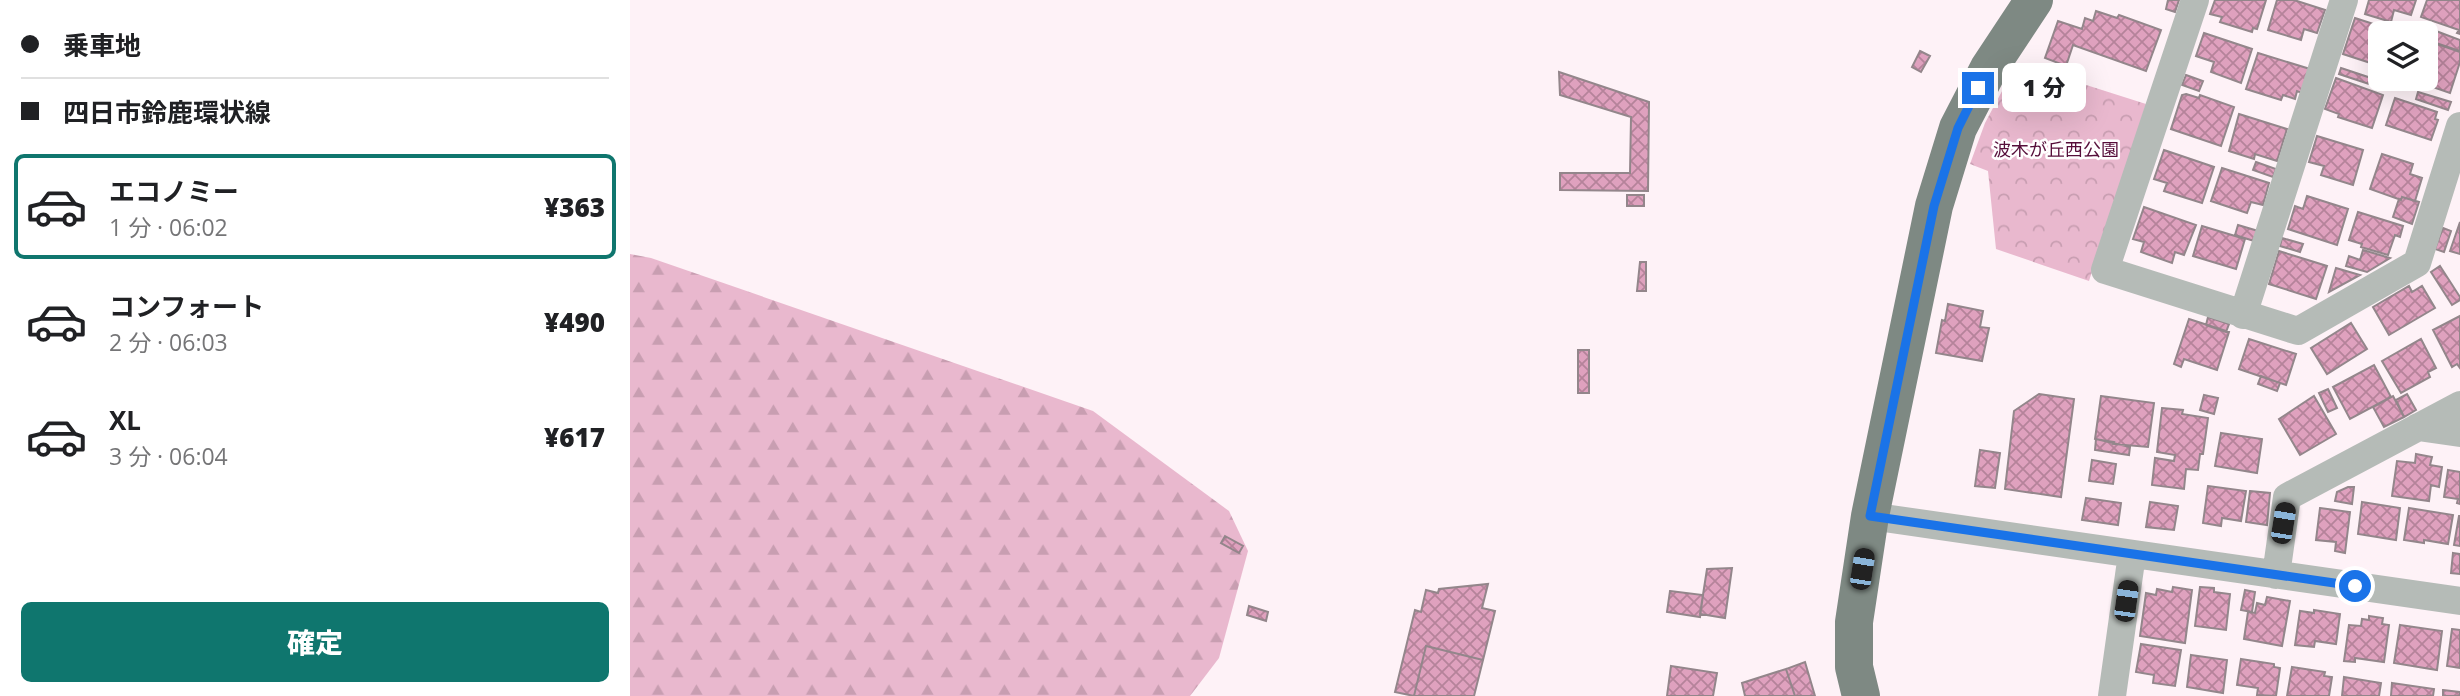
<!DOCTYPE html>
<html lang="ja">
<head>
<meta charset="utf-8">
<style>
  :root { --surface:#fff; --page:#f6f6f6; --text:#202124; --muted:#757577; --line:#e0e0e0; --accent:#0f766e }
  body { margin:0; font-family:"Open Sans","Noto Sans JP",sans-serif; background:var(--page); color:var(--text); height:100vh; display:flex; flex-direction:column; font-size:26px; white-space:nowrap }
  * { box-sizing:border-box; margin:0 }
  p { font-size:23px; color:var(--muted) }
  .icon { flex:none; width:38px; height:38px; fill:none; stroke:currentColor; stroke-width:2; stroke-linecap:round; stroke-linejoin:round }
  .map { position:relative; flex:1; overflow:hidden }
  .details { display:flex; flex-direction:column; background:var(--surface); width:630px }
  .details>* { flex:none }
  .top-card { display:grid; align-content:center; height:154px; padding:0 21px; background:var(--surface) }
  .buttons { position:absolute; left:1738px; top:21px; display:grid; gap:14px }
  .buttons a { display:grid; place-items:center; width:70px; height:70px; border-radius:10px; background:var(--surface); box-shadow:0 7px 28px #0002; font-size:35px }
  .end { position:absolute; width:32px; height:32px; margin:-16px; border:9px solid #1a73e8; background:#fff; box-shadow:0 0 0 4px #fff }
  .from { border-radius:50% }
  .bubble { position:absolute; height:49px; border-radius:10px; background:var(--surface); box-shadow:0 7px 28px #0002; font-size:23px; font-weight:800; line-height:49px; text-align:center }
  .car { position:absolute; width:21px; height:42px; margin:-21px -10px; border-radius:9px; box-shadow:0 0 5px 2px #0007; background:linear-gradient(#222 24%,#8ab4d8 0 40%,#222 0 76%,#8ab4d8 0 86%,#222 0) }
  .top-card b { display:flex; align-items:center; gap:24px; height:66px; font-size:26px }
  .top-card b+b { border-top:2px solid var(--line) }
  .top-card i { width:18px; height:18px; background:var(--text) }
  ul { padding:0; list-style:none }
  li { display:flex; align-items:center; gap:21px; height:105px; margin:0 14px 10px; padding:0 7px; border:4px solid transparent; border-radius:10px }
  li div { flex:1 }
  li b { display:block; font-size:26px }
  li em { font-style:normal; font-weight:800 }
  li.selected { border-color:var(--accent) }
  li>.icon { width:63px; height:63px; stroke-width:1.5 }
  .primary-button { display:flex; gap:14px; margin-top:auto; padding:14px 21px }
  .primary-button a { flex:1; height:80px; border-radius:10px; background:var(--accent); color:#fff; font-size:28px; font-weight:800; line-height:80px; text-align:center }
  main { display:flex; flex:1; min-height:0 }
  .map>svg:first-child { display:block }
  .forest { fill:url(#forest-firs) }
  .park { fill:url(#park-crowns) }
  .building { fill:url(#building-cross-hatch); stroke:#93868b; stroke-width:2 }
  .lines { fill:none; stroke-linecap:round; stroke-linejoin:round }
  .minor { stroke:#b5bbb7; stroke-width:28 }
  .primary { stroke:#7e8983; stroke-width:38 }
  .route { stroke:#1a73e8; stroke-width:9 }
  .labels { text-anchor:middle; stroke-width:5; stroke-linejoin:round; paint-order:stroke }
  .park-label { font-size:18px; fill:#560e3a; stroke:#fff }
</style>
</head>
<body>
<main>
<section class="details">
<div class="top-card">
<b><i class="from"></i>乗車地</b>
<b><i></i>四日市鈴鹿環状線</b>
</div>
<ul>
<li class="selected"><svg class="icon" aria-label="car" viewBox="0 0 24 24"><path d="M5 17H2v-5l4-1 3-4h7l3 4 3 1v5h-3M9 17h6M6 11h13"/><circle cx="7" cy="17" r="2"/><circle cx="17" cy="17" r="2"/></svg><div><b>エコノミー</b><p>1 分 · 06:02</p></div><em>¥363</em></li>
<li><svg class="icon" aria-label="car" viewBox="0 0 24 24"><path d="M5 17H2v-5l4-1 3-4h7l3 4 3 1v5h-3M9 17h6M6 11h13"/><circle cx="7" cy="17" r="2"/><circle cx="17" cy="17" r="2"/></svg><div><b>コンフォート</b><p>2 分 · 06:03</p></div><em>¥490</em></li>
<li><svg class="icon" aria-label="car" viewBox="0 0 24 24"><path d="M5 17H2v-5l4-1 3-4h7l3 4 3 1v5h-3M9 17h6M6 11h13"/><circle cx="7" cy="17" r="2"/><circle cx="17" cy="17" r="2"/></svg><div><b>XL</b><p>3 分 · 06:04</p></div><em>¥617</em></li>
</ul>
<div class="primary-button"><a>確定</a></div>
</section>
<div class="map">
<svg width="1830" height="696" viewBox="0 0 1830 696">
  <defs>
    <pattern id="forest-firs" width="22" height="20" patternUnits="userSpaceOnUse" patternTransform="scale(1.75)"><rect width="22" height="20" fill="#e9b8ce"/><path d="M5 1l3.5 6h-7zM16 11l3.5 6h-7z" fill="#c89eb1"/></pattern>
    <pattern id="park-crowns" width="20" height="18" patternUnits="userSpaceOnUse" patternTransform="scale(1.75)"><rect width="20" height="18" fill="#e9b8ce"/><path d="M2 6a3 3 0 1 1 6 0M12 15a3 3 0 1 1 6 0" fill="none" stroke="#c89eb1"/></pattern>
    <pattern id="building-cross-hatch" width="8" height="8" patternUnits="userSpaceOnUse" patternTransform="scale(1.75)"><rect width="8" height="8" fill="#dfa1be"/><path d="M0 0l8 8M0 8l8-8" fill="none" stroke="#b5839a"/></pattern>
  </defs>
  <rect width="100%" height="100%" fill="#fef2f7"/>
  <path class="forest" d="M0,254L21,258L463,411L599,511L618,551L589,658L560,696H0Z"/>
  <path class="park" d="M1387,63L1516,104L1459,281L1366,249L1358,171L1340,164L1355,123Z"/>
  <path class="building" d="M1538,0H1549L1545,12L1536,9Z
    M1585,0H1636L1627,29L1623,28L1622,32L1590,22L1592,17L1580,14Z
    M1647,0H1664L1695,10L1687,33L1674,29L1671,40L1638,30Z
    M1739,0H1786L1781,15L1764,10L1761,22L1735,14Z
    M1797,0H1830V34L1827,33L1829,30L1791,17Z
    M1466,11L1487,18L1489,15L1531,30L1516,71L1443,45L1436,66L1415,58L1428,21L1452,29L1455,18L1463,21Z
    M1725,18L1771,33H1750V66L1713,54Z
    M1806,31L1830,40V51L1803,42Z
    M1574,33L1622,49L1611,83L1581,72L1584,62L1566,56Z
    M1796,40L1830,52V62L1820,93L1788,82L1789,79H1796Z
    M1290,51L1300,56L1291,72L1282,67Z
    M1628,53L1680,69L1672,93L1667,91L1665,99L1653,95L1651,100L1616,89Z
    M1711,68L1747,80L1745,86L1709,74Z
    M929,72L1019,102L1018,191L930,190V173H1000L1001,117L930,95Z
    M1556,75L1573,81L1569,91L1552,85Z
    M1706,78L1753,95L1742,128L1708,117L1709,114L1695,109Z
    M1788,92L1821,102L1818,110L1786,99Z
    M1556,94L1569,98L1570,95L1604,107L1591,146L1541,129L1552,95Z
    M1765,98L1807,112L1805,119L1808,120L1801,140L1756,125Z
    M1609,114L1657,129L1647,161L1625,154L1624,159L1599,151Z
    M1687,136L1733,150L1723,185L1691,175L1694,166L1679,162Z
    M1534,150L1584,167L1572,203L1534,191L1537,183L1524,179Z
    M1752,154L1783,164L1780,174L1792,178L1785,201L1772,197L1771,200L1740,189Z
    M1626,162L1646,169L1643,177L1623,170Z
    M1592,168L1639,183L1633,205L1621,202L1617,213L1581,201Z
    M997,195H1014V206H997Z
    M1677,196L1718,209L1707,245L1658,229L1665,206L1673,209Z
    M1772,197L1789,202L1782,224L1763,217L1769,199L1771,200Z
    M1514,207L1566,225L1554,255L1545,252L1542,263L1511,252L1514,242L1503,239Z
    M1728,212L1773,226L1770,237L1765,235L1758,255L1731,247L1732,244L1719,240Z
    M1830,222V254L1820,251Z
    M1608,225L1628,231L1624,241L1605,235Z
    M1572,226L1615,239L1606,269L1563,256Z
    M1813,228L1821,231L1814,252L1805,249Z
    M1652,238L1673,244L1670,252L1650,246Z
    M1733,250L1760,258L1737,272L1716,266L1719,256L1730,260Z
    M1649,251L1697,266L1686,299L1639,284Z
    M1010,262H1016V291H1007Z
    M1810,266L1830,297V300L1822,305L1801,272Z
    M1706,268L1730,275L1699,292Z
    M1779,286L1782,292L1792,286L1805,308L1759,335L1743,307Z
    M1318,304L1353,311L1350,327L1359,328L1352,361L1306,353L1312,320L1315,321Z
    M1830,316V368L1827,364L1822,367L1803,330Z
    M1578,317L1599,324L1596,332L1576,325Z
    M1559,319L1599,332L1587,370L1554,359L1551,367L1544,364Z
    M1721,323L1737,349L1697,374L1681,348Z
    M1619,339L1666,354L1656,385L1609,369Z
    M1791,339L1806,368L1798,372L1800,377L1771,393L1752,361Z
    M948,350H959V393H948Z
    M1744,365L1761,397L1720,419L1703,387Z
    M1631,376L1650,383L1647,391L1628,384Z
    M1698,389L1707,408L1698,412L1689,393Z
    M1409,394L1444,399L1431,497L1375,489L1384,411Z
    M1777,394L1786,410L1774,417L1766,400Z
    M1574,395L1588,398L1584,414L1570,410Z
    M1471,396L1524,403L1518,447L1483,444L1484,442L1465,439Z
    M1684,396L1706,434L1670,455L1649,419Z
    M1763,396L1774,417L1754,427L1743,407Z
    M1532,408L1553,410L1552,414L1578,418L1573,454H1570L1568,470L1556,469L1554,489L1522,485L1525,458L1544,461L1545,455L1527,452Z
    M1591,433L1632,439L1627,473L1585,466Z
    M1466,439L1500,447L1499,455L1465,450Z
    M1350,450L1370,453L1365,488L1345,486Z
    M1786,454L1802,457L1800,465L1812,467L1809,487L1801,485L1799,501L1762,496L1767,461L1785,463Z
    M1462,460L1486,464L1483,484L1459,481Z
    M1818,470L1830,472V504L1827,503L1828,499L1814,497Z
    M1578,486L1616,491L1611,521L1592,518L1591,526L1573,523Z
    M1718,487H1724L1722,504L1705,501L1707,492Z
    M1620,491L1640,493L1637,525L1616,522Z
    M1456,498L1491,503L1488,525L1452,520Z
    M1520,502L1548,506L1544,530L1516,527Z
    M1732,502L1770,508L1766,540L1728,534Z
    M1690,508L1720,512L1715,553L1705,551L1706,542L1686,540Z
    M1779,508L1823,515L1818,544L1794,540V543L1774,540Z
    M1829,516H1830V546L1824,545Z
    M595,536L613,546L609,553L591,543Z
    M1823,553L1830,554V574L1821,573Z
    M1102,568L1095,618L1070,614L1077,569Z
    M858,584L852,608L865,611L853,660L796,646L784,696L765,692L785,610L791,612L796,590L808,593L809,589Z
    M1543,587L1562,590L1555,643L1510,636L1516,593L1526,595L1527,589L1542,592Z
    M1570,587L1584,588V592L1600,594L1596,630L1565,626Z
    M1615,590L1625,592L1622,612L1611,610Z
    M1040,591L1073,595L1070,617L1037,612Z
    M1637,597L1660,601L1652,646L1614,639L1618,612L1625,613L1627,603L1635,605Z
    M619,606L638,612L636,621L617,615Z
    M1684,610L1710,614L1706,644L1685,641L1684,647L1665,645L1670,611L1684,613Z
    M1739,616L1753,618L1752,624L1759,625L1754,662L1725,658V662L1714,661L1719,625L1731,626L1732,619L1739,620Z
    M1770,625L1812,631L1807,670L1764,663Z
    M1822,629L1830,630V668L1817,666Z
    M1511,644L1551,650L1545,686L1523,683L1524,675L1506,672Z
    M796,646L853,660L844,696H784Z
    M1561,655L1597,660L1593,693L1557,687Z
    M1611,659L1644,664V667L1650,668L1646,696L1627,695L1628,688L1607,685Z
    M1175,662L1185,696H1165L1156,669Z
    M1041,666L1087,673L1083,696H1037Z
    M1662,667L1695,672L1694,676L1702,677L1699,696H1657Z
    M1156,669L1165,696H1115L1112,683Z
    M1714,677L1751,683L1749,696H1712Z
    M1762,683L1804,689L1803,696H1761Z
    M1813,690L1830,692V696H1813Z"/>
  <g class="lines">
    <path class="minor" d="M1565,0L1475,270L1668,331L1787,263L1830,126
      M1613,315L1714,0
      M1788,427L1830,433
      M1240,516L1830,601
      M1646,575L1657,497L1830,405
      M1482,696L1502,554"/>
    <path class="primary" d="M1231,696L1224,667V622L1240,516L1304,206L1328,128L1359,68L1404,0"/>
  </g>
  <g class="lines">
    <path class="route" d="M1348,88L1328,128L1304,206L1240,516L1725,586"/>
  </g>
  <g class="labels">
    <g class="park-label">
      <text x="1426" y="156">波木が丘西公園</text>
    </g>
  </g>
</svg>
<div class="buttons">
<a><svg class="icon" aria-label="layers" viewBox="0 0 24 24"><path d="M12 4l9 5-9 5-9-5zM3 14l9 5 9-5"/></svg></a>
</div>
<i class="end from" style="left:1725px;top:586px"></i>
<i class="end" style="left:1348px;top:88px"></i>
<div class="bubble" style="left:1372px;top:63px;width:84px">1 分</div>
<i class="car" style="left:1653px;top:523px;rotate:9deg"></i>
<i class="car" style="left:1232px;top:569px;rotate:9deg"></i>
<i class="car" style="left:1496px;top:601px;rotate:8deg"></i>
</div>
</main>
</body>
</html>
